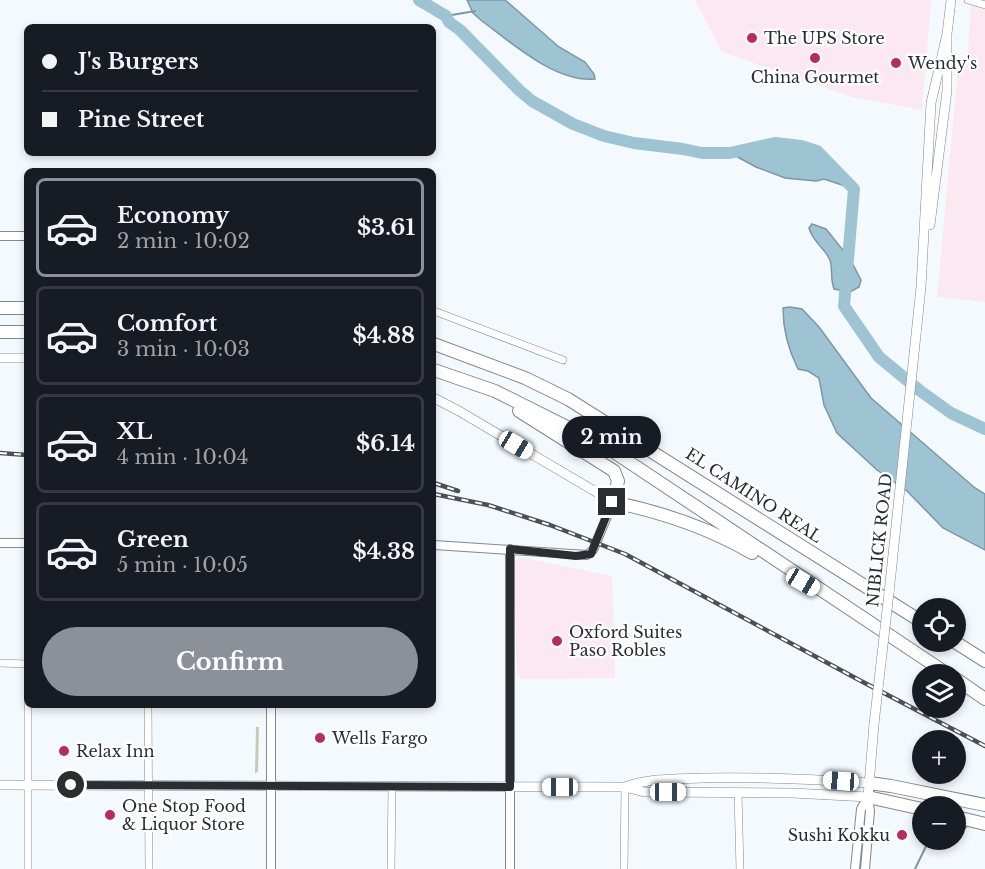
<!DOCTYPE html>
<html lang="en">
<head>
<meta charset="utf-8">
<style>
  :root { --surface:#171b24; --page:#20242c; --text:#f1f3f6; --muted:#9ea1a6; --line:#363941; --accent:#8c9099 }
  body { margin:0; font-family:"Libre Baskerville",serif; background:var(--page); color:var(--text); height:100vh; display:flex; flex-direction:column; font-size:22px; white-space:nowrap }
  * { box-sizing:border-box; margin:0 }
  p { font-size:20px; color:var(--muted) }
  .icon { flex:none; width:33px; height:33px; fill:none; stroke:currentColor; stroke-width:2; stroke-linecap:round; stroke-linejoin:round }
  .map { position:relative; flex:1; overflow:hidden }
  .drawer { position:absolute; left:24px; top:168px; width:412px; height:540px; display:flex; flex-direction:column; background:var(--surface); border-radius:9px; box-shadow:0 3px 9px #0003 }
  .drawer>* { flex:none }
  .guide { position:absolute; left:24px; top:24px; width:412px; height:132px; border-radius:9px; box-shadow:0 3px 9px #0003; display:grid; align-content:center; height:132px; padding:0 18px; background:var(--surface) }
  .buttons { position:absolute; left:912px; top:598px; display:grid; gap:12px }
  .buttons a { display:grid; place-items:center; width:54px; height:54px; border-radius:50%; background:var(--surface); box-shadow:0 3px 9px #0003; font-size:30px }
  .end { position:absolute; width:27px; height:27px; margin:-14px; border:8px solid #2b2e31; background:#fff; box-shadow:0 0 0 3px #fff }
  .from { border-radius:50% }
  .bubble { position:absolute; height:42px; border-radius:21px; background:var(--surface); box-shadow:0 3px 9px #0003; font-size:20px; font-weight:700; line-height:42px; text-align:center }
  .car { position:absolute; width:18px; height:36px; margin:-18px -9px; border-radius:8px; box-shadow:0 0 4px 2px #0007; background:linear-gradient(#fff 24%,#345 0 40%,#fff 0 76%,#345 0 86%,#fff 0) }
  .guide b { display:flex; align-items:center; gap:21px; height:57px; font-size:22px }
  .guide b+b { border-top:2px solid var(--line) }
  .guide i { width:15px; height:15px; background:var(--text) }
  ul { padding:10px 0 0; list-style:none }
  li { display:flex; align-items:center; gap:18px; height:99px; margin:0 12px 9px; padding:0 6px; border:3px solid var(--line); border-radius:9px }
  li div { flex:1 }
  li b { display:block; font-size:22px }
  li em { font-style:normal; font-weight:700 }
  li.active { border-color:var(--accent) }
  li>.icon { width:54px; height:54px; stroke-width:1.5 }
  .button { display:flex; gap:12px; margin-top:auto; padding:12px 18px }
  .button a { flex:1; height:69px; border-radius:36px; background:var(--accent); color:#fff; font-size:24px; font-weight:700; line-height:69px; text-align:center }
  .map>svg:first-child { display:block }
  .commercial { fill:#fce8f0 }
  .green { fill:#c4ccb5 }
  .water { fill:#9ec4d4; stroke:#7c97a3; stroke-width:1.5 }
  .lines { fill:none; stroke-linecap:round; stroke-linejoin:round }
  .stream { stroke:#7c97a3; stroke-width:2 }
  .river { stroke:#9ec4d4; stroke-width:12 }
  .minor-casing { stroke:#828890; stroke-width:8 }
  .tertiary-casing { stroke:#828890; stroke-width:10 }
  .secondary-casing { stroke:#828890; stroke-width:10 }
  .motorway-casing { stroke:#828890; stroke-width:14 }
  .minor { stroke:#fff; stroke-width:7 }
  .tertiary { stroke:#fff; stroke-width:8 }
  .secondary { stroke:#fff; stroke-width:9 }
  .motorway { stroke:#fff; stroke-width:12 }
  .rail-casing { stroke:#4d5053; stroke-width:4.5 }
  .rail { stroke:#fff; stroke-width:2; stroke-dasharray:7; stroke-linecap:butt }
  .secondary-bridge-casing { stroke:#828890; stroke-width:10; stroke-linecap:butt }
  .secondary-bridge { stroke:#fff; stroke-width:9 }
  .route { stroke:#2b2e31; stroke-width:8 }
  .poi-dot { fill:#b82b5f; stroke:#fff; stroke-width:2 }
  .labels { text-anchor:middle; stroke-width:4.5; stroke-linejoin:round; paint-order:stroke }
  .poi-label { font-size:16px; fill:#2b2e31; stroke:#fff; text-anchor:start }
  .street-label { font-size:16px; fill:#2b2e31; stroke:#fff }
</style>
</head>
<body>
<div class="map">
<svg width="985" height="869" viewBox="0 0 985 869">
  <rect width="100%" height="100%" fill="#f4f9fe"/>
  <path class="commercial" d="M695,0H931L922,110L852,97L722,52Z
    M971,0H985V302L937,297L958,70L968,57Z
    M520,557L612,576L615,678L523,679L517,674L514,562Z"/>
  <path class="green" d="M256,727H259L258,772L255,773Z"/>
  <path class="water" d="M467,0H505L559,47L585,62L594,74L595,79C556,83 512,43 482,21L473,13Z
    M775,143L801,146L817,151L854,189L824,179L816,181L785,178L756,167L730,153Z
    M812,224L826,229L850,259L861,280L859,287L850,292L834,289C830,279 833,269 830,260C825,248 812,241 809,228Z
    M790,307L802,309L819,327L871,398L975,488L985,494V550L943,528L907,491L877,470L837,433L824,405L819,378L808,371L798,369C788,349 783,331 783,308Z"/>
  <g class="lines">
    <path class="stream" d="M446,16L475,11
      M956,827L964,829L968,825
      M915,869L929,840"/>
    <path class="river" d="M419,0L446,16L449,22L460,30L519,90L532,101L573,124L604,136L634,143L683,149L702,153H730L775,143L801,146L817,151L854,189L844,306L879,357L919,390L951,413L985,429"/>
    <defs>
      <path id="minor" d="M968,0L985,5
        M434,311L563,360
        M0,663L27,664
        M28,705V869
        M148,705L149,869
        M738,792L740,869
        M391,869L392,786
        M624,869L625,787"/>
      <path id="tertiary" d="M0,236H27
        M0,543H27
        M434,545L587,555L593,550L613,502
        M271,869V705
        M510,869V549
        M855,869L861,809L868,797
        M865,869L870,811L868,797"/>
      <path id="secondary" d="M930,225L947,91V34L951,0
        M0,358H27
        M434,398L459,411L613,502
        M889,593L921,287L931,103L947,34
        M0,785L625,787L644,792L792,793L868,797L874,724
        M625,787C650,778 675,779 702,778C758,777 814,779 869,783"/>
      <path id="motorway" d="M0,308H27
        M0,332H27
        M434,344L525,378L568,399L922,622
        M434,370L495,391L605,446L949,675
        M519,411L614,471L618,481L613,502C661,512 709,528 752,553
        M955,642L985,661
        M956,679L985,699
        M869,783L891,786L985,805
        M868,797L922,809
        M956,817L985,824"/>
    </defs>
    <use href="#minor" class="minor-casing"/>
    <use href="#tertiary" class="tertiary-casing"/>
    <use href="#secondary" class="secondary-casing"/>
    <use href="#motorway" class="motorway-casing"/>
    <use href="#minor" class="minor"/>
    <use href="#tertiary" class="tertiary"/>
    <use href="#secondary" class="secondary"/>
    <use href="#motorway" class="motorway"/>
    <defs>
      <path id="rail" d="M0,453L27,455
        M434,483L458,491
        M434,494L488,505L550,525L625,554L861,681L985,746"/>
    </defs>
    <use href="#rail" class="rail-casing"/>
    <use href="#rail" class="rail"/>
    <defs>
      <path id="secondary-bridge" d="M874,724L889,593"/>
    </defs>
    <use href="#secondary-bridge" class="secondary-bridge-casing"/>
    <use href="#secondary-bridge" class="secondary-bridge"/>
  </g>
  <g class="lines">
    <path class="route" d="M71,785L510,787V549L576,556L591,554L612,502"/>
  </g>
  <g class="poi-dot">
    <circle cx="752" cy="38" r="6"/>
    <circle cx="815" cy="58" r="6"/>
    <circle cx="896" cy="63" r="6"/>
    <circle cx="557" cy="641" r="6"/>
    <circle cx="320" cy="738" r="6"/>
    <circle cx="64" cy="751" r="6"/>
    <circle cx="110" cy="815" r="6"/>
    <circle cx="902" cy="835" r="6"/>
  </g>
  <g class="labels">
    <g class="poi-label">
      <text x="764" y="44">The UPS Store</text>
      <text x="908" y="69">Wendy's</text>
      <text x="815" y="83" text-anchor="middle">China Gourmet</text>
      <text x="569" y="638">Oxford Suites<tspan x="569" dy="18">Paso Robles</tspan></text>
      <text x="332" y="744">Wells Fargo</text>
      <text x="76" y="757">Relax Inn</text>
      <text x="122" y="812">One Stop Food<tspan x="122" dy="18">&amp; Liquor Store</tspan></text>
      <text x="890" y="841" text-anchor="end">Sushi Kokku</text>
    </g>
    <g class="street-label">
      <text transform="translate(754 495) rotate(33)" y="6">EL CAMINO REAL</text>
      <text transform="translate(879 540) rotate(-84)" y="6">NIBLICK ROAD</text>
    </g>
  </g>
</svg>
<div class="buttons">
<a><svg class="icon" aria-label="locate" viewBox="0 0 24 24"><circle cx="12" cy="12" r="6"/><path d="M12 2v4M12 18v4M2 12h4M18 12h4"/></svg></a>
<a><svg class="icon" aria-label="layers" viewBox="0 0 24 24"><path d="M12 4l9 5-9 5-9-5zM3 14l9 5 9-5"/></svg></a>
<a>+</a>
<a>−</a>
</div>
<i class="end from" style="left:71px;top:785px"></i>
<i class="end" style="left:612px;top:502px"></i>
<div class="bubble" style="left:562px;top:416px;width:99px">2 min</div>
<i class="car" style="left:516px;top:445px;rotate:121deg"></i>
<i class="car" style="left:803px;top:582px;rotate:120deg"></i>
<i class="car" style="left:841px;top:781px;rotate:274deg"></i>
<i class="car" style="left:560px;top:787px;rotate:270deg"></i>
<i class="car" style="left:668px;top:792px;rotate:90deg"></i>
<div class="guide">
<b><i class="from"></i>J's Burgers</b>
<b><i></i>Pine Street</b>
</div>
<section class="drawer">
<ul>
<li class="active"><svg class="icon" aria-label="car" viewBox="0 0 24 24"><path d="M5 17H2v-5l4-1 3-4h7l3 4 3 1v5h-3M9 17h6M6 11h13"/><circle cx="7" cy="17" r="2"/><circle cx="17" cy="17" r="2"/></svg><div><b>Economy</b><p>2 min · 10:02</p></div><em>$3.61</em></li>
<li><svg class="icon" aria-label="car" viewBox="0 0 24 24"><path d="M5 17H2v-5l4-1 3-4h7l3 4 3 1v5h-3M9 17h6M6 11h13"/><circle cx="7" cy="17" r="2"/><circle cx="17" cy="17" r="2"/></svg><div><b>Comfort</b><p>3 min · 10:03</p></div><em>$4.88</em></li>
<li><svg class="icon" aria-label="car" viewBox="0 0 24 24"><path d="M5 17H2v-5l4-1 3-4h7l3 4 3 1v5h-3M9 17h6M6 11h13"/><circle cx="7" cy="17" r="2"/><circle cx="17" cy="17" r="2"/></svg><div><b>XL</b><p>4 min · 10:04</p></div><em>$6.14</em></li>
<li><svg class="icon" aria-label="car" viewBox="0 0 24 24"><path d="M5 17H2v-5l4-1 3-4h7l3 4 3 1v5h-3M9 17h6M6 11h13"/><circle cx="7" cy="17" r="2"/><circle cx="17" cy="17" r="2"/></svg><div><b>Green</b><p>5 min · 10:05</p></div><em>$4.38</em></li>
</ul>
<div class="button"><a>Confirm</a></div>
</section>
</div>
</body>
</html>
